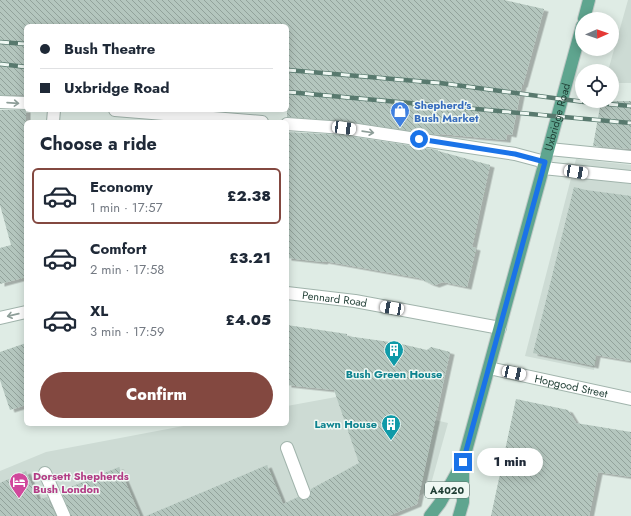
<!DOCTYPE html>
<html lang="en">
<head>
<meta charset="utf-8">
<style>
  :root { --surface:#fff; --page:#f2f2f3; --text:#1f2937; --muted:#747a83; --line:#e0e1e3; --accent:#834840 }
  body { margin:0; font-family:Jost,sans-serif; background:var(--page); color:var(--text); height:100vh; display:flex; flex-direction:column; font-size:15px; white-space:nowrap }
  * { box-sizing:border-box; margin:0 }
  p { font-size:13px; color:var(--muted) }
  .icon { flex:none; width:22px; height:22px; fill:none; stroke:currentColor; stroke-width:2; stroke-linecap:round; stroke-linejoin:round }
  .map { position:relative; flex:1; overflow:hidden }
  .details { position:absolute; left:24px; top:120px; width:265px; height:306px; display:flex; flex-direction:column; background:var(--surface); border-radius:6px; box-shadow:0 2px 10px #0003 }
  .details>* { flex:none }
  .banner { position:absolute; left:24px; top:24px; width:265px; height:88px; border-radius:6px; box-shadow:0 2px 10px #0003; display:grid; align-content:center; height:88px; padding:0 16px; background:var(--surface) }
  .needle { width:26px; rotate:88deg }
  .controls { position:absolute; left:575px; top:12px; display:grid; gap:8px }
  .controls a { display:grid; place-items:center; width:44px; height:44px; border-radius:50%; background:var(--surface); box-shadow:0 2px 10px #0003; font-size:20px }
  .end { position:absolute; width:18px; height:18px; margin:-9px; border:5px solid #1a73e8; background:#fff; box-shadow:0 0 0 2px #fff }
  .from { border-radius:50% }
  .bubble { position:absolute; height:28px; border-radius:14px; background:var(--surface); box-shadow:0 2px 10px #0003; font-size:13px; font-weight:800; line-height:28px; text-align:center }
  .car { position:absolute; width:12px; height:24px; margin:-12px -6px; border-radius:5px; box-shadow:0 0 3px 1px #0007; background:linear-gradient(#fff 24%,#345 0 40%,#fff 0 76%,#345 0 86%,#fff 0) }
  .banner b { display:flex; align-items:center; gap:14px; height:38px; font-size:15px }
  .banner b+b { border-top:1px solid var(--line) }
  .banner i { width:10px; height:10px; background:var(--text) }
  ul { padding:0; list-style:none }
  li { display:flex; align-items:center; gap:12px; height:56px; margin:0 8px 6px; padding:0 8px; border:2px solid transparent; border-radius:6px }
  li div { flex:1 }
  li b { display:block; font-size:15px }
  li em { font-style:normal; font-weight:800 }
  li.active { border-color:var(--accent) }
  li>.icon { width:36px; height:36px; stroke-width:1.5 }
  h2 { padding:0 16px; font-size:18px; line-height:48px }
  .action { display:flex; gap:8px; margin-top:auto; padding:8px 16px }
  .action a { flex:1; height:46px; border-radius:24px; background:var(--accent); color:#fff; font-size:16px; font-weight:800; line-height:46px; text-align:center }
  .map>svg:first-child { display:block }
  .built { fill:#cddbd4 }
  .building { fill:url(#building-back-hatch); filter:url(#shadow) }
  .lines { fill:none; stroke-linecap:round; stroke-linejoin:round }
  .service-casing { stroke:#a1b4ac; stroke-width:14 }
  .minor-casing { stroke:#a1b4ac; stroke-width:14 }
  .primary-casing { stroke:#c0c9c6; stroke-width:14 }
  .service { stroke:#fff; stroke-width:12 }
  .minor { stroke:#fff; stroke-width:12 }
  .primary { stroke:#5fa58f; stroke-width:12 }
  .rail-casing { stroke:#58796e; stroke-width:4.5 }
  .rail { stroke:#eff8f3; stroke-width:3; stroke-dasharray:9; stroke-linecap:butt }
  .oneway { stroke:#8e9e99 }
  .route { stroke:#1a73e8; stroke-width:5 }
  .labels { text-anchor:middle; stroke-width:3; stroke-linejoin:round; paint-order:stroke }
  .shield { fill:#eff8f3; stroke:#5d756d; stroke-width:1 }
  .shield-label { font-size:10px; font-weight:bold; fill:#1e3d33 }
  .shop-label { font-size:11px; font-weight:bold; fill:#366cbe; stroke:#eff8f3; text-anchor:start }
  .street-label { font-size:11px; fill:#1e3d33; stroke:#eff8f3 }
  .culture-label { font-size:11px; font-weight:bold; fill:#0d838f; stroke:#eff8f3 }
  .hotel-label { font-size:11px; font-weight:bold; fill:#b23c85; stroke:#eff8f3; text-anchor:start }
</style>
</head>
<body>
<div class="map">
<svg width="631" height="516" viewBox="0 0 631 516">
  <defs>
    <pattern id="building-back-hatch" width="6" height="6" patternUnits="userSpaceOnUse"><rect width="6" height="6" fill="#b4c6be"/><path d="M-1 5l2 2M0 0l6 6M5-1l2 2" fill="none" stroke="#92a29b"/></pattern>
    <filter id="shadow"><feDropShadow dx="4.5" dy="2.5" stdDeviation="0" flood-color="#0004"/></filter>
  </defs>
  <rect width="100%" height="100%" fill="#dfece5"/>
  <path class="built" d="M628,0H631V83H612V71H608Z
    M576,159L631,165V295L607,289L594,370L525,356Z
    M336,397L448,423L429,491L378,516H0V471L46,452L194,424H287V406Z"/>
  <path class="building" d="M0,0H504L544,9L523,85H522L512,135L507,134L506,140L441,134L440,135L345,121L287,117V26H26V95H0Z
    M601,101H631V149L593,146Z
    M0,110H26V277L0,284V248L11,245L0,205Z
    M287,132L343,135L438,150V151L490,165L472,247L476,248L467,287L443,282L435,285L429,283L419,278L324,261L323,262L287,258Z
    M574,187L586,190L631,196V361L596,355L594,366L533,353Z
    M287,325L347,334V336L397,343L427,350L431,347L450,352L417,504L388,516H146L267,465L283,504L298,497L302,500H306L311,495V489L359,463L334,390L287,385Z
    M26,343V405L10,410L0,380V352Z
    M516,399L568,410L576,423L631,432V477L598,472L589,516H491Z
    M119,467L140,516H71L61,491Z
    M26,471L38,500L47,497L56,516H0V483Z"/>
  <g class="lines">
    <defs>
      <path id="service" d="M0,102L26,103
        M115,110L262,122
        M53,122L54,110
        M287,124L344,128L449,144L515,154L545,162
        M549,149L631,157
        M287,448L304,493
        M45,473L64,516"/>
      <g id="minor">
        <path d="M543,168L631,177"/>
        <path id="s1" d="M287,293L355,301L500,328"/>
        <path d="M0,318L26,312"/>
        <path id="s2" d="M489,368L631,399"/>
      </g>
      <g id="primary">
        <path d="M584,19L589,0"/>
        <path id="s3" d="M430,516L440,503L463,462L582,26"/>
        <path d="M459,516L463,502V463"/>
      </g>
    </defs>
    <use href="#service" class="service-casing"/>
    <use href="#minor" class="minor-casing"/>
    <use href="#primary" class="primary-casing"/>
    <use href="#service" class="service"/>
    <use href="#minor" class="minor"/>
    <use href="#primary" class="primary"/>
    <defs>
      <path id="rail" d="M0,42L26,44
        M0,64L26,67
        M287,70L440,83L584,102L631,106
        M287,92L631,123"/>
    </defs>
    <use href="#rail" class="rail-casing"/>
    <use href="#rail" class="rail"/>
  </g>
  <defs><path id="oneway-shaft" d="M-6 0H5M1.5-3L5.5 0L1.5 3" fill="none" stroke-width="1.6" stroke-linecap="round" stroke-linejoin="round"/></defs>
  <g class="oneway">
    <use href="#oneway-shaft" transform="translate(13 103) rotate(4)"/>
    <use href="#oneway-shaft" transform="translate(368 132) rotate(8)"/>
    <use href="#oneway-shaft" transform="translate(13 315) rotate(167)"/>
  </g>
  <g class="lines">
    <path class="route" d="M419,139L515,154L545,162L463,462"/>
  </g>
  <defs>
    <symbol id="shop-pin" viewBox="-11 -11 22 30"><path d="M0 17L-7.5 6A9.5 9.5 0 1 1 7.5 6Z" fill="#3f7fe0" stroke="#eff8f3"/><path d="M-5-2.5h2.3a2.7 3.5 0 0 1 5.4 0H5L5.5 6h-11ZM-1.5-2.5h3a1.5 2.3 0 0 0-3 0Z" fill="#fff"/></symbol>
    <symbol id="building-pin" viewBox="-11 -11 22 30"><path d="M0 17L-7.5 6A9.5 9.5 0 1 1 7.5 6Z" fill="#0f9aa8" stroke="#eff8f3"/><path d="M-4-6H4V6H1V3H-1V6H-4ZM-2.5-4.3h1.7v1.8h-1.7ZM.8-4.3h1.7v1.8H.8ZM-2.5-1h1.7V.8h-1.7ZM.8-1h1.7V.8H.8Z" fill="#fff"/></symbol>
    <symbol id="hotel-pin" viewBox="-11 -11 22 30"><path d="M0 17L-7.5 6A9.5 9.5 0 1 1 7.5 6Z" fill="#d1479c" stroke="#eff8f3"/><path d="M-6-4.5h1.5V1H6V5H4.5V3h-9V5H-6ZM-4 0a1.8 1.8 0 1 1 3.6 0ZM.5 0V-2.5h3Q6-2.5 6 0Z" fill="#fff"/></symbol>
  </defs>
  <g fill-rule="evenodd">
    <use href="#shop-pin" x="389" y="100" width="22" height="30"/>
    <use href="#building-pin" x="383" y="339" width="22" height="30"/>
    <use href="#building-pin" x="380" y="413" width="22" height="30"/>
    <use href="#hotel-pin" x="8" y="471" width="22" height="30"/>
  </g>
  <g class="labels">
    <rect class="shield" x="425" y="482" width="44" height="16" rx="3"/>
    <g class="shield-label">
      <text x="447" y="494">A4020</text>
    </g>
    <g class="shop-label">
      <text x="414" y="109">Shepherd's<tspan x="414" dy="13">Bush Market</tspan></text>
    </g>
    <g class="street-label">
      <text dy="4" stroke="none"><textPath href="#s3" startOffset="421">Uxbridge Road</textPath></text>
      <text dy="4" stroke="none"><textPath href="#s1" startOffset="48">Pennard Road</textPath></text>
      <text dy="4" stroke="none"><textPath href="#s2" startOffset="84">Hopgood Street</textPath></text>
    </g>
    <g class="culture-label">
      <text x="394" y="378">Bush Green House</text>
      <text x="377" y="428" text-anchor="end">Lawn House</text>
    </g>
    <g class="hotel-label">
      <text x="33" y="480">Dorsett Shepherds<tspan x="33" dy="13">Bush London</tspan></text>
    </g>
  </g>
</svg>
<div class="controls">
<a><svg class="needle" viewBox="-14 -14 28 28"><path d="M0-13l5 13h-10z" fill="#e53935"/><path d="M0 13l5-13h-10z" fill="#747a83"/></svg></a>
<a><svg class="icon" aria-label="locate" viewBox="0 0 24 24"><circle cx="12" cy="12" r="6"/><path d="M12 2v4M12 18v4M2 12h4M18 12h4"/></svg></a>
</div>
<i class="end from" style="left:419px;top:139px"></i>
<i class="end" style="left:463px;top:462px"></i>
<div class="bubble" style="left:477px;top:448px;width:66px">1 min</div>
<i class="car" style="left:344px;top:128px;rotate:98deg"></i>
<i class="car" style="left:576px;top:172px;rotate:100deg"></i>
<i class="car" style="left:392px;top:308px;rotate:280deg"></i>
<i class="car" style="left:514px;top:373px;rotate:102deg"></i>
<div class="banner">
<b><i class="from"></i>Bush Theatre</b>
<b><i></i>Uxbridge Road</b>
</div>
<section class="details">
<h2>Choose a ride</h2>
<ul>
<li class="active"><svg class="icon" aria-label="car" viewBox="0 0 24 24"><path d="M5 17H2v-5l4-1 3-4h7l3 4 3 1v5h-3M9 17h6M6 11h13"/><circle cx="7" cy="17" r="2"/><circle cx="17" cy="17" r="2"/></svg><div><b>Economy</b><p>1 min · 17:57</p></div><em>£2.38</em></li>
<li><svg class="icon" aria-label="car" viewBox="0 0 24 24"><path d="M5 17H2v-5l4-1 3-4h7l3 4 3 1v5h-3M9 17h6M6 11h13"/><circle cx="7" cy="17" r="2"/><circle cx="17" cy="17" r="2"/></svg><div><b>Comfort</b><p>2 min · 17:58</p></div><em>£3.21</em></li>
<li><svg class="icon" aria-label="car" viewBox="0 0 24 24"><path d="M5 17H2v-5l4-1 3-4h7l3 4 3 1v5h-3M9 17h6M6 11h13"/><circle cx="7" cy="17" r="2"/><circle cx="17" cy="17" r="2"/></svg><div><b>XL</b><p>3 min · 17:59</p></div><em>£4.05</em></li>
</ul>
<div class="action"><a>Confirm</a></div>
</section>
</div>
</body>
</html>
